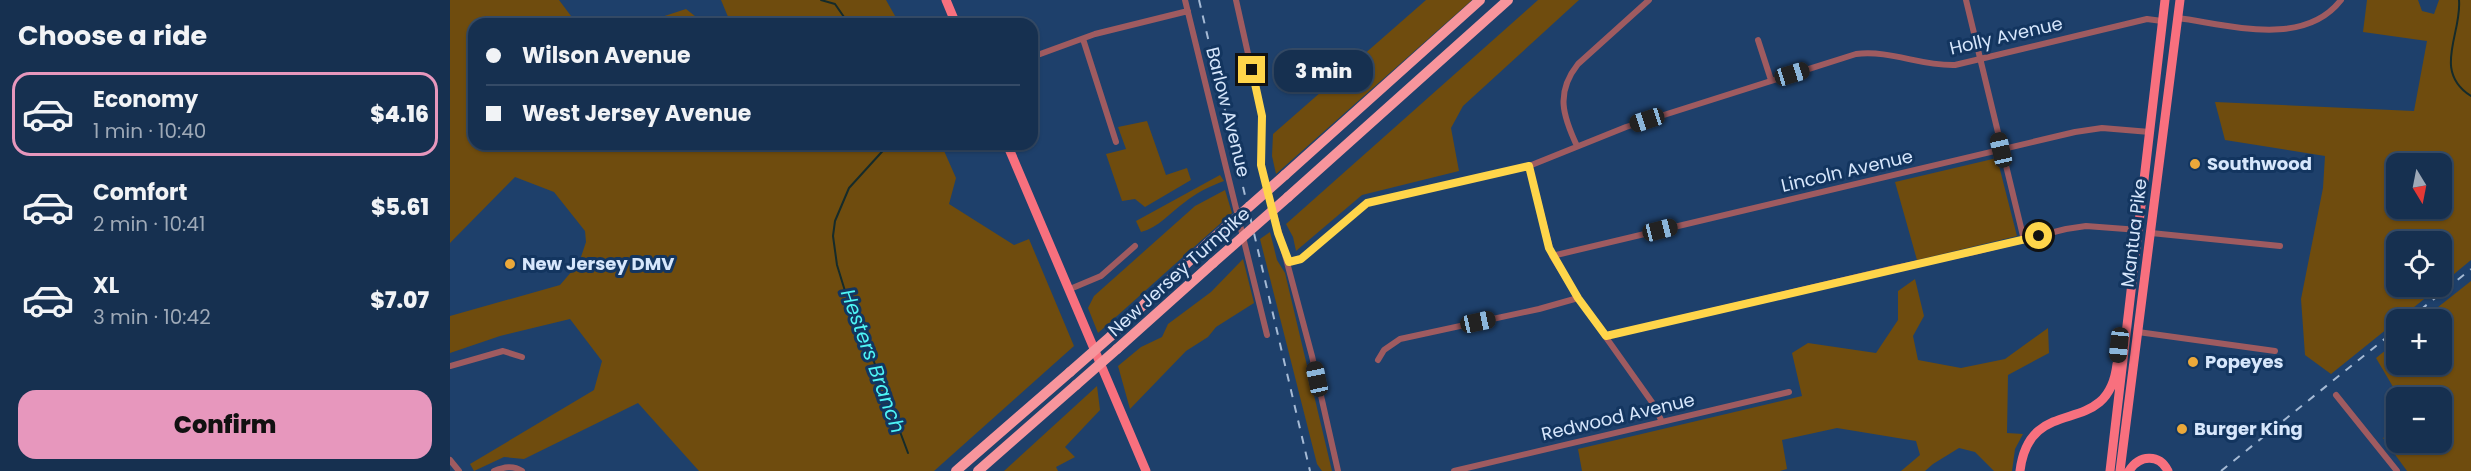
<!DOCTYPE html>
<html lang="en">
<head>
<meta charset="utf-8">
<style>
  :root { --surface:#163050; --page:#1f3857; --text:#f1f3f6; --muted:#9ea9b7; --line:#354b67; --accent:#e797bd }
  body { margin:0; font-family:Poppins,sans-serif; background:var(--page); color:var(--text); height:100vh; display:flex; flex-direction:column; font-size:22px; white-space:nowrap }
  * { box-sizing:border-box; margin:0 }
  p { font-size:20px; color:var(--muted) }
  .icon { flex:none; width:33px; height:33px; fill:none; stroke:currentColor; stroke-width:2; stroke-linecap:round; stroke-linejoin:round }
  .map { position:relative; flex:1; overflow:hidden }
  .drawer { display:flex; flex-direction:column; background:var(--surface); width:450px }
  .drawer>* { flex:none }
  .banner { position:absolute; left:18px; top:18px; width:570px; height:132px; border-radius:18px; box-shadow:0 2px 4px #0004,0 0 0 2px var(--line); display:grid; align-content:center; height:132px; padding:0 18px; background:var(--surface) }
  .needle { width:39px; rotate:170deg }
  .controls { position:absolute; left:1936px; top:153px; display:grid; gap:12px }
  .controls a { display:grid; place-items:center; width:66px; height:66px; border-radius:12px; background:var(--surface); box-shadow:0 2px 4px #0004,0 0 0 2px var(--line); font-size:30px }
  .end { position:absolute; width:27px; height:27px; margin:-14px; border:8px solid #ffd54a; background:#111; box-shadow:0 0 0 3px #111 }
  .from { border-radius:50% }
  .bubble { position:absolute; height:42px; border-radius:18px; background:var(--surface); box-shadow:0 2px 4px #0004,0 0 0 2px var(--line); font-size:20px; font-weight:800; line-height:42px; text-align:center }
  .car { position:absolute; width:18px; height:36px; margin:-18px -9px; border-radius:8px; box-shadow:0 0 4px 2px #0007; background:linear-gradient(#222 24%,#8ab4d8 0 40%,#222 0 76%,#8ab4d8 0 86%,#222 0) }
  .banner b { display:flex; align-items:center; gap:21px; height:57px; font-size:22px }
  .banner b+b { border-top:2px solid var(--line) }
  .banner i { width:15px; height:15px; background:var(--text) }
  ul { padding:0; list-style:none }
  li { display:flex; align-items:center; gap:18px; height:84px; margin:0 12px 9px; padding:0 6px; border:3px solid transparent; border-radius:18px }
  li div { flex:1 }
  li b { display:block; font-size:22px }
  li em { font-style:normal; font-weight:800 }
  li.on { border-color:var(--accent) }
  li>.icon { width:54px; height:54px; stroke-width:1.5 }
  h2 { padding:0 18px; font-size:27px; line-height:72px }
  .cta { display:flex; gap:12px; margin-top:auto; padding:12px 18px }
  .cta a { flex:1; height:69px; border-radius:18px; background:var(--accent); color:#111; font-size:24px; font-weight:800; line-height:69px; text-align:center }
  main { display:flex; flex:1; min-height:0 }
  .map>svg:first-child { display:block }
  .green { fill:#6f4c0e; fill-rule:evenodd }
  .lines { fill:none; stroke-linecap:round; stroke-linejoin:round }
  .stream { stroke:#152b2b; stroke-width:2 }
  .minor { stroke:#9f5b60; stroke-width:6 }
  .primary { stroke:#f8707e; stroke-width:9 }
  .motorway { stroke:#f7959c; stroke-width:10 }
  .rail { stroke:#a5bad5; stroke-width:2; stroke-dasharray:8 8; stroke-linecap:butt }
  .motorway-bridge { stroke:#f7959c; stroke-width:10 }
  .route { stroke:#ffd54a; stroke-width:8 }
  .poi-dot { fill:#eca93a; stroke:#13355f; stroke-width:2 }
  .labels { text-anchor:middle; stroke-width:6; stroke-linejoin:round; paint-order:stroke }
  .street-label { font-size:18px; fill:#d7e7fc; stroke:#13355f }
  .poi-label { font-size:18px; font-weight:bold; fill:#d7e7fc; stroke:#13355f; text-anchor:start }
  .water-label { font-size:20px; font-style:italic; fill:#4ef5f6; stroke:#13355f }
</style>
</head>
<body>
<main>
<section class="drawer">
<h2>Choose a ride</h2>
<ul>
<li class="on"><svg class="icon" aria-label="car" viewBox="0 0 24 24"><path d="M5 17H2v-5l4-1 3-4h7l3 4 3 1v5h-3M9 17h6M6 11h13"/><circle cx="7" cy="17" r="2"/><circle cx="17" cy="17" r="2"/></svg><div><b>Economy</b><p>1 min · 10:40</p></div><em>$4.16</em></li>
<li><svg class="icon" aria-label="car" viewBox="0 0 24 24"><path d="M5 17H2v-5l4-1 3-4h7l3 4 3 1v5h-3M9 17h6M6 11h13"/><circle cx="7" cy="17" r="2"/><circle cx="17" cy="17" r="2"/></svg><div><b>Comfort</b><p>2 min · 10:41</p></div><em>$5.61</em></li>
<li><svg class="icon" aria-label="car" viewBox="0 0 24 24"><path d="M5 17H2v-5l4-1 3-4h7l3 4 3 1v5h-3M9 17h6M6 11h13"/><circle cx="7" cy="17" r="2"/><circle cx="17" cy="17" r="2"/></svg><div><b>XL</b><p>3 min · 10:42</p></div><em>$7.07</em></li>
</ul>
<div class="cta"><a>Confirm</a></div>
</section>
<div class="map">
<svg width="2021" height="471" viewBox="0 0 2021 471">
  <rect width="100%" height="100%" fill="#1e406b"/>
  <path class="green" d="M0,0H109L127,24H24V144H491L506,178L499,204L564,245L579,239L624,346L484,471H249L188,403L74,459L54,457L24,471L20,464L144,390L152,361L120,319L50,336L0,353V316L110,285L129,263L136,242L135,231L104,192L65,177L0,243Z
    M271,0H436L449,23L281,24Z
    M976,0H1022L826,174L822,156L823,134Z
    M1088,0H1129L1013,106L1001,128L1009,171L912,195L846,251L843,237L836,224Z
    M1917,0H1968L1972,11L1984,14L1989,0H2021V260L1992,284V242H1947V286L1989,287L1881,374L1855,355L1851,299L1873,188L1875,156L1775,140L1765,102L1964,111L1977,41L1913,32ZM1947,164H1992V208H1947Z
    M236,9L255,24H190Z
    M697,121L716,175L737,168L741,180L695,207L685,199L672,201L656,154L676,149L668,127Z
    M1547,158L1567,236L1467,260L1445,182Z
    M770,175L774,181C760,186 746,193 735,202C721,212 708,228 691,232L686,221Z
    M775,190L782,213L648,333L638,308L644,296L745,206Z
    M820,232L827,260L835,273L882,471H872L867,464L810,239Z
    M793,259L804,303L766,327L758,337L736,351L680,409L668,366L691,347L712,337L718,324L761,292Z
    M1465,279L1474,316L1463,336L1468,360L1511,368L1555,359L1598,328L1599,353L1558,375L1557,433L1573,434L1565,449L1562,471H1544L1525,452L1509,448L1483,464L1475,471H1451L1470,455L1466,441L1387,428L1332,440L1337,469L1330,471H1132L1128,449L1352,396L1342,353L1358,343L1426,353L1448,320V291Z
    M2021,281V471H1957L1933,438L1947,428V442H1992V398L1949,397L1926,358L1947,341V364H1992V320L1973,319Z
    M647,386L650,410L615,447L625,457L606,467L608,471H554Z"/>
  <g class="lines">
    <path class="stream" d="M371,0L385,4L394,17L402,24
      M2009,0C2012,34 1982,71 2021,96
      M439,144L399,188L385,221L383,236L387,265L399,304L411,327L458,453"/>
    <path class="minor" d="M735,0L817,335
      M786,0L812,116L811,165L862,356L888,471
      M1516,0L1574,240
      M1728,18C1780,25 1854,48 1891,0
      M633,39L666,142
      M1308,40L1321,80
      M582,57L645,34L738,11
      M1127,146C1113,116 1105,93 1128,64L1199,0
      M1079,166L1102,256L1128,298L1204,405L1212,422
      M1701,233L1830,246
      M1102,256L1625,132L1652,128L1700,132
      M839,262L851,259L917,203L1079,166L1176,127L1406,54C1442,50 1469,66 1505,65L1697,19L1712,21
      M620,289L651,276L685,246
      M1688,332L1825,351
      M1156,336L1445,268L1524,252L1616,229L1636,226L1689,230
      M928,360L934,350L950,339L1089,309L1128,298
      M0,366L53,351L72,357
      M1886,395L1947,471
      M0,460L9,471
      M44,471C54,467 63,465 72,471
      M1004,471L1339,392"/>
    <path class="primary" d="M496,0L506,24
      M557,144L696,471
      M1570,471C1580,390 1658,442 1667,364
      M1660,471L1715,0
      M1670,471L1730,0
      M1679,471C1689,455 1709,453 1718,471"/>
    <path class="motorway" d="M835,175L1030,0
      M838,197L1058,0
      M661,336L757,244
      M667,349L763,263
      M506,471L620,372
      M528,471L626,385"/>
    <path class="rail" d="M749,0L860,471
      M1958,320L2021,269
      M1771,471L1947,329"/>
    <path class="motorway-bridge" d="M757,244L835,175
      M763,263L838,197
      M620,372L661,336
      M626,385L667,349"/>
  </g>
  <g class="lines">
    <path class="route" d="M802,70L812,116L811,165L828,233L839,262L851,259L917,203L1079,166L1099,248L1128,298L1156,336L1589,236"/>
  </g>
  <g class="poi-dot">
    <circle cx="1745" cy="164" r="6"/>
    <circle cx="60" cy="264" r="6"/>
    <circle cx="1743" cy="362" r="6"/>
    <circle cx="1732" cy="429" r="6"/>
  </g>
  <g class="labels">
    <g class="street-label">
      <text transform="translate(1556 36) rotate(-13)" y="6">Holly Avenue</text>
      <text transform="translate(778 112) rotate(76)" y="6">Barlow Avenue</text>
      <text transform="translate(1397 171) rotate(-13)" y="6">Lincoln Avenue</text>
      <text transform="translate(1684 233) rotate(-83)" y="6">Mantua Pike</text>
      <text transform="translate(729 272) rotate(-42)" y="6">New Jersey Turnpike</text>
      <text transform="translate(1168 417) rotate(-13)" y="6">Redwood Avenue</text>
    </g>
    <g class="poi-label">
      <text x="1757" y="170">Southwood</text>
      <text x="72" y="270">New Jersey DMV</text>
      <text x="1755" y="368">Popeyes</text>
      <text x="1744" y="435">Burger King</text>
    </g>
    <g class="water-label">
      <text transform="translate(423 361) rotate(70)" y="7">Hesters Branch</text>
    </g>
  </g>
</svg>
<div class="controls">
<a><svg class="needle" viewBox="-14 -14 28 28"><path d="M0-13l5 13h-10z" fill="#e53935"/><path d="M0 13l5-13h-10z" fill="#9ea9b7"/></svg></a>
<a><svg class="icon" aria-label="locate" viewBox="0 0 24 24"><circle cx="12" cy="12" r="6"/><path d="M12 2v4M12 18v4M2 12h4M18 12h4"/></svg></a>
<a>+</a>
<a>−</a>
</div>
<i class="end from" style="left:1589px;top:236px"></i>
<i class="end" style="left:802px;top:70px"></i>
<div class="bubble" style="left:824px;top:50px;width:99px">3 min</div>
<i class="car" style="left:1342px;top:74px;rotate:73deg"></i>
<i class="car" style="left:1197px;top:120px;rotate:252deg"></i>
<i class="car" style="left:1551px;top:150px;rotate:347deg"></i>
<i class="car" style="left:1210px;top:230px;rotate:76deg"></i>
<i class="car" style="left:1028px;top:322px;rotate:78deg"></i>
<i class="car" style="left:1669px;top:345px;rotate:186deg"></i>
<i class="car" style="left:867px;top:379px;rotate:348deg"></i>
<div class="banner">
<b><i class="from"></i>Wilson Avenue</b>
<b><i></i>West Jersey Avenue</b>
</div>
</div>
</main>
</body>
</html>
